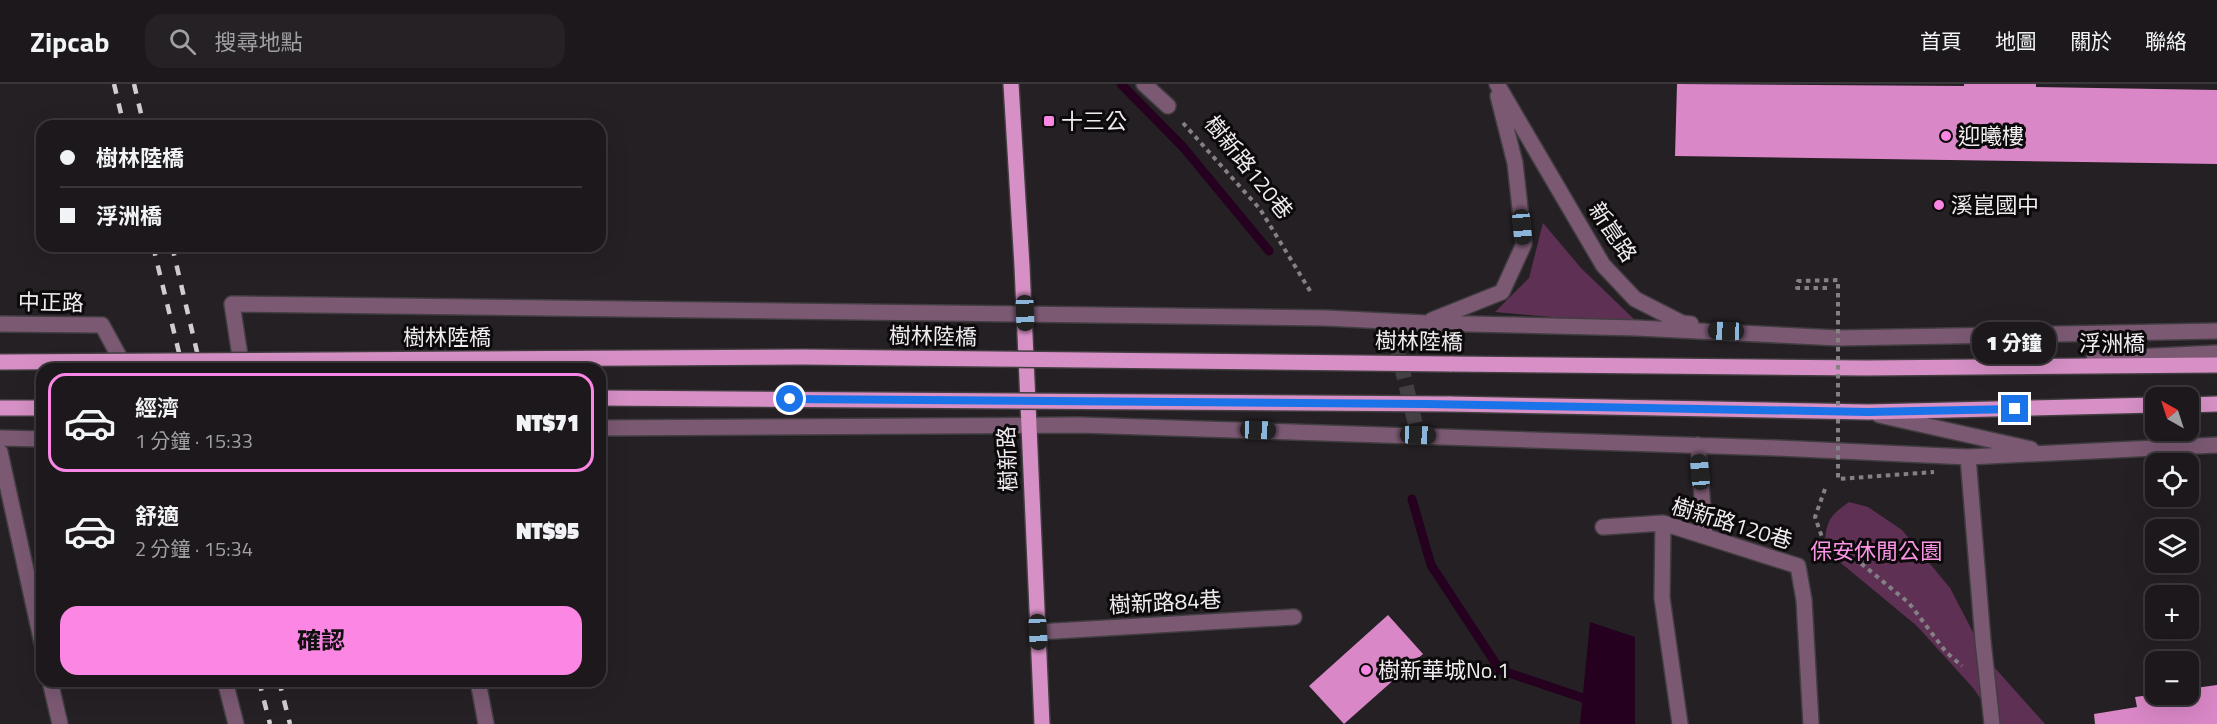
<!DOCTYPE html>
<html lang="zh-TW">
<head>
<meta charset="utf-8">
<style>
  :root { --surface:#1c181b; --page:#252124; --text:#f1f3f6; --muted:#a0a0a3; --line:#3a373a; --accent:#fc86e3 }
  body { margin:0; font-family:"Titillium Web","Noto Sans TC",sans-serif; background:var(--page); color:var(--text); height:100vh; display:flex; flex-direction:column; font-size:22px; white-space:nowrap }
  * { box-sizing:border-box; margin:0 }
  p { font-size:20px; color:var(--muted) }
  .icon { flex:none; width:33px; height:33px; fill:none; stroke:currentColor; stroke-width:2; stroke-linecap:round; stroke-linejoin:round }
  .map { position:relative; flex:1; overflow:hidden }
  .panel { position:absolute; left:36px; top:279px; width:570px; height:324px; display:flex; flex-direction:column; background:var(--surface); border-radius:18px; box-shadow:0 6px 24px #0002,0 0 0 2px var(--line) }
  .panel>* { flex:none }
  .top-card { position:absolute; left:36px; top:36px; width:570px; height:132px; border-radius:18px; box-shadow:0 6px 24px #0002,0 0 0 2px var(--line); display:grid; align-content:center; height:132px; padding:0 24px; background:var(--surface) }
  .needle { width:39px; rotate:321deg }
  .fabs { position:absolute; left:2145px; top:303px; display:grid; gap:12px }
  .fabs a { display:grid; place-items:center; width:54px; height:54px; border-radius:12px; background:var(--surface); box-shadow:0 6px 24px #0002,0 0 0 2px var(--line); font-size:30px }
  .end { position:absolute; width:27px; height:27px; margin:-14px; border:8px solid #1a73e8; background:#fff; box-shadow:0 0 0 3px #fff }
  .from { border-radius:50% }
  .bubble { position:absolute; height:42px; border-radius:18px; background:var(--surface); box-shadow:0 6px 24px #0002,0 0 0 2px var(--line); font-size:20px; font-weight:800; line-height:42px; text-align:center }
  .car { position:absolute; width:18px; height:36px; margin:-18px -9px; border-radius:8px; box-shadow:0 0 4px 2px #0007; background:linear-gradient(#222 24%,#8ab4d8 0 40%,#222 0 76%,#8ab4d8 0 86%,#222 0) }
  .top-card b { display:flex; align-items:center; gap:21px; height:57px; font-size:22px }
  .top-card b+b { border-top:2px solid var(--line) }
  .top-card i { width:15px; height:15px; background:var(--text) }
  ul { padding:10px 0 0; list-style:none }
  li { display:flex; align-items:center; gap:18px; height:99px; margin:0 12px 9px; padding:0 12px; border:3px solid transparent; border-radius:18px }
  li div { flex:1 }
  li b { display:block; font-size:22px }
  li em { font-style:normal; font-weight:800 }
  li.selected { border-color:var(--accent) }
  li>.icon { width:54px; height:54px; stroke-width:1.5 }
  .primary-button { display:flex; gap:12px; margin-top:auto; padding:12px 24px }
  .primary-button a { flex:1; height:69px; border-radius:18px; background:var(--accent); color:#111; font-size:24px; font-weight:800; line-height:69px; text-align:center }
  header { display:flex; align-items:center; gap:36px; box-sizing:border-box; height:84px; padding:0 30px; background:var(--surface); border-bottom:2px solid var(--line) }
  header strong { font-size:28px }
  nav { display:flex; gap:33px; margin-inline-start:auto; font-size:21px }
  .search { width:420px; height:54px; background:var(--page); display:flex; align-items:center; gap:15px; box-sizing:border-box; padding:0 21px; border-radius:18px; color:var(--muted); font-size:22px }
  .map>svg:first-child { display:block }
  .green { fill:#5e3154 }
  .water { fill:#25011f }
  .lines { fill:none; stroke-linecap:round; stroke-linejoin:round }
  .stream { stroke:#25011f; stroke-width:9 }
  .building { fill:#d987c6 }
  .minor-tunnel { stroke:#433f42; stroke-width:15; stroke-dasharray:15 8; stroke-linecap:butt }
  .minor-casing { stroke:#413d40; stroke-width:18 }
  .major-casing { stroke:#413d40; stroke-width:18 }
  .path { stroke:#848083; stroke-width:4; stroke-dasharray:4.5 4.5; stroke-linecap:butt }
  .minor { stroke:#7b5973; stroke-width:15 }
  .major { stroke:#d690c5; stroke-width:15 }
  .rail { stroke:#d1cdd0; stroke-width:4.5; stroke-dasharray:10 10; stroke-linecap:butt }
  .major-bridge-casing { stroke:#413d40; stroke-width:18; stroke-linecap:butt }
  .path-bridge { stroke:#848083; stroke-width:4; stroke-dasharray:4.5 4.5; stroke-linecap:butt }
  .major-bridge { stroke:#d690c5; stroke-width:15 }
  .route { stroke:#1a73e8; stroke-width:8 }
  .poi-dot { fill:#fc86e3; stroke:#0d0a0c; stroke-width:2 }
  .labels { text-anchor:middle; stroke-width:6; stroke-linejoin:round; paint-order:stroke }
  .poi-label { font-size:22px; fill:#f0ecef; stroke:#0d0a0c; text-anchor:start }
  .street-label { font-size:22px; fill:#f0ecef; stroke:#0d0a0c }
  .park-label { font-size:22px; fill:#fc94e5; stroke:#0d0a0c }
</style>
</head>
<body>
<header>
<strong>Zipcab</strong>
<div class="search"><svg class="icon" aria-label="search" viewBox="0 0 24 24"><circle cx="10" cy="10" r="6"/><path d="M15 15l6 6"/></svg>搜尋地點</div>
<nav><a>首頁</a><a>地圖</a><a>關於</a><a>聯絡</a></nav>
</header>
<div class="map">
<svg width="2217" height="640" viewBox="0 0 2217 640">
  <rect width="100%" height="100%" fill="#252024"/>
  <path class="green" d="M1543,139L1581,184L1640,241L1495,228L1529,194Z
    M1849,418L1868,423L1902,446L1950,504L1987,575L2045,640H1997L1974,605L1917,542L1824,465C1827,437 1827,434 1849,418Z"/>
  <path class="water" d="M1590,538L1635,553V640H1580Z"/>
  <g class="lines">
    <path class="stream" d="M1121,0L1183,63L1269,167
      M1412,415L1431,481L1500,586L1592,617"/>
  </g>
  <path class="building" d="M1677,0L1964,2V0H2036V3L2217,6V80L1675,72Z
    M1388,531L1423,570L1344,640L1309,602Z
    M2217,601V640H2095L2094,630L2137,623L2135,613L2156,610H2188V605Z"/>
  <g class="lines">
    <path class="minor-tunnel" d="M1390,235L1418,351"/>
    <defs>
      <path id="minor" d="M1144,0L1168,22
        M1497,0L1603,181L1635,215L1682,239L1691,240
        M1432,236L1502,208L1524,160L1515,79L1498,12
        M0,240L102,241L126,285
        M2094,275L2217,269
        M242,285L232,220L1326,234L1426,239L1637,244L1838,254L2217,247
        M1879,331L2031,365
        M600,344L1080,341L1777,364L1968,373L2217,361
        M0,354L42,355
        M1698,361L1705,451
        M0,368L42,559
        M1968,373L1983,557L1992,640
        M1663,439L1662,514L1680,640
        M1603,443L1663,439L1798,482L1804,516L1811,640
        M1038,548L1294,533
        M50,597L60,640
        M225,597L236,640
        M478,597L486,640"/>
      <path id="major" d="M1011,0L1022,182L1042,640
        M1450,280L1866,284L2217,281
        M1449,320L1868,328L2156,321
        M2188,321L2217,320
        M0,324H42"/>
    </defs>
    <use href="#minor" class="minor-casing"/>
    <use href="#major" class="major-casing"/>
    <path class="path" d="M1183,39L1260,125L1312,210
      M1825,405L1815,433L1823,456L1863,481L1909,519L1946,568L1962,582"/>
    <use href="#minor" class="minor"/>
    <use href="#major" class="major"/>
    <path class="rail" d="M114,0L124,42
      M134,0L144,42
      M153,162L183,285
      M172,162L201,285
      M259,597L270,640
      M279,597L290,640"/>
    <defs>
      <path id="major-bridge" d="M0,278L803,273L1450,280
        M600,314L1449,320"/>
    </defs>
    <use href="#major-bridge" class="major-bridge-casing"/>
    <path class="path-bridge" d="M1827,204H1797L1798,197L1838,196V395L1934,388"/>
    <use href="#major-bridge" class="major-bridge"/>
  </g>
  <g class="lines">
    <path class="route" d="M790,315L1426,320L1868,328L2015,325"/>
  </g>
  <g class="poi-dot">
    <rect x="1043" y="31" width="12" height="12" rx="3"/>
    <circle cx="1946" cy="52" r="6"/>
    <circle cx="1939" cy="121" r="6"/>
    <circle cx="1366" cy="586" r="6"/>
  </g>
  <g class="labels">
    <g class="poi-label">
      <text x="1061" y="45">十三公</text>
      <text x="1958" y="60">迎曦樓</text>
      <text x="1951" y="129">溪崑國中</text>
      <text x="1378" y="594">樹新華城No.1</text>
    </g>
    <g class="street-label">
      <text transform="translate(1249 83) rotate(51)" y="8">樹新路120巷</text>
      <text transform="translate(1613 148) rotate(56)" y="8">新崑路</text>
      <text transform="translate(51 218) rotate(1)" y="8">中正路</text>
      <text transform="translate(933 252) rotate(1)" y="8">樹林陸橋</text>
      <text x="447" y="261">樹林陸橋</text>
      <text transform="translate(1419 257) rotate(1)" y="8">樹林陸橋</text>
      <text x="2112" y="267">浮洲橋</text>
      <text transform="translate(1007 375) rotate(-92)" y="8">樹新路</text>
      <text transform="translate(1732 439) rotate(17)" y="8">樹新路120巷</text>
      <text transform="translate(1165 518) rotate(-3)" y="8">樹新路84巷</text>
    </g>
    <g class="park-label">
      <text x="1876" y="475">保安休閒公園</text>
    </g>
  </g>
</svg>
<div class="fabs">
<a><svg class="needle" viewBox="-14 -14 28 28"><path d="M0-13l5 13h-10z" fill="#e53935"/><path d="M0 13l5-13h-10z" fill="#a0a0a3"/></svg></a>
<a><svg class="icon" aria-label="locate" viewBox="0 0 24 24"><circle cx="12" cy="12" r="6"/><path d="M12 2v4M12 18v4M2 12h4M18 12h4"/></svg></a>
<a><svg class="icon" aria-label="layers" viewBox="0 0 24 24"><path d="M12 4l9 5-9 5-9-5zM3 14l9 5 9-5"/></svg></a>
<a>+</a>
<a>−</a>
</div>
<i class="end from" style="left:790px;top:315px"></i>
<i class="end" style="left:2015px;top:325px"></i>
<div class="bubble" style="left:1972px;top:238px;width:84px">1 分鐘</div>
<i class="car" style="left:1522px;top:143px;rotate:175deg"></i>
<i class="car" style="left:1025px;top:229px;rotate:178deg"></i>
<i class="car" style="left:1726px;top:247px;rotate:272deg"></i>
<i class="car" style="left:1258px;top:346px;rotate:92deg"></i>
<i class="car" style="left:1418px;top:351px;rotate:92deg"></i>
<i class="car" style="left:1700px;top:388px;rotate:355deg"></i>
<i class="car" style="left:1038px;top:548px;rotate:177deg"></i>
<div class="top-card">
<b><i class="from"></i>樹林陸橋</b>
<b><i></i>浮洲橋</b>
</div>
<section class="panel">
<ul>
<li class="selected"><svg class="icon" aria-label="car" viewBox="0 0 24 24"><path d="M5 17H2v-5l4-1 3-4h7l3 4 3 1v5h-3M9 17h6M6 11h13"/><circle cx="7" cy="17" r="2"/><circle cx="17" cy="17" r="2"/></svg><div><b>經濟</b><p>1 分鐘 · 15:33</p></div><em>NT$71</em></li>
<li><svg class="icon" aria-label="car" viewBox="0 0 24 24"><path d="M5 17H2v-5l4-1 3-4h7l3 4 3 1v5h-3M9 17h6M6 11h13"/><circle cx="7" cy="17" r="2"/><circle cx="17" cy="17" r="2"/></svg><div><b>舒適</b><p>2 分鐘 · 15:34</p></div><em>NT$95</em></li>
</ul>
<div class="primary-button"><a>確認</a></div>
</section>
</div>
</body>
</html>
